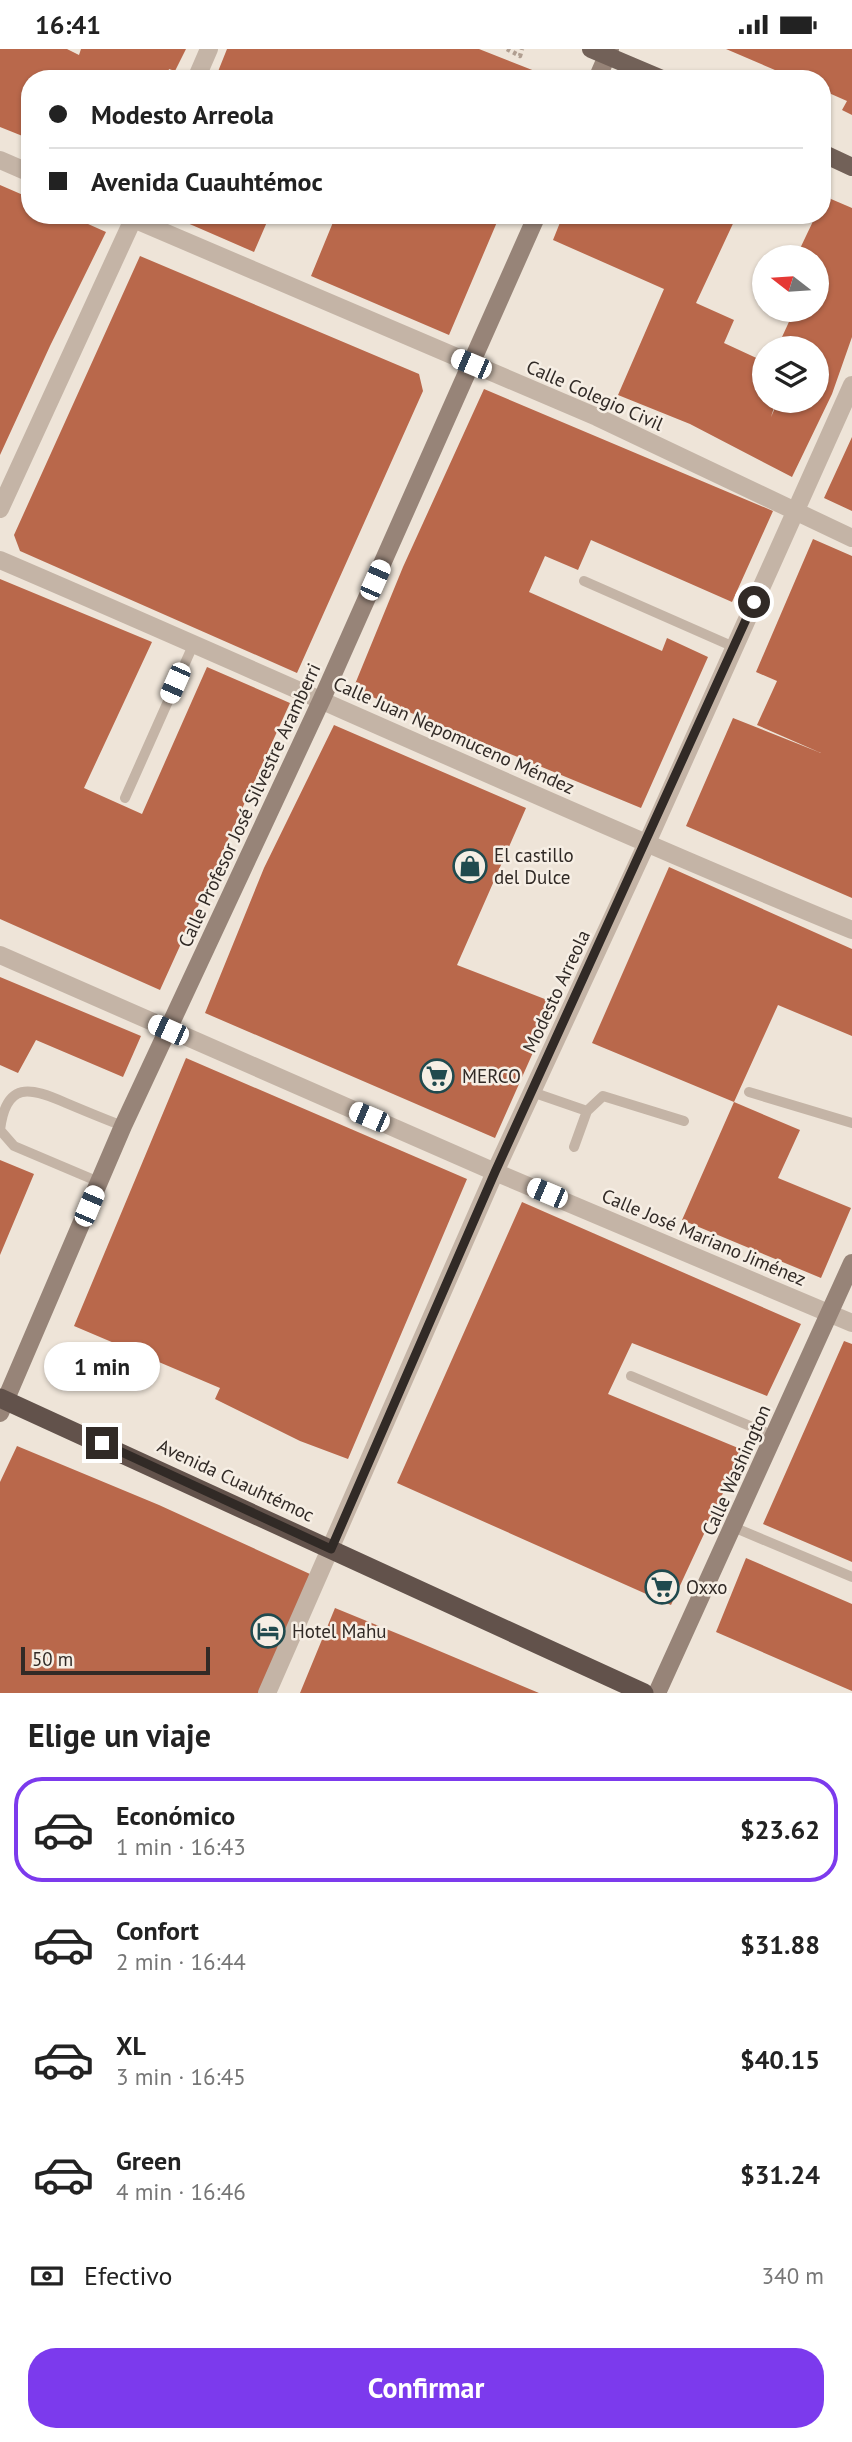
<!DOCTYPE html>
<html lang="es">
<head>
<meta charset="utf-8">
<style>
  :root { --surface:#fff; --page:#f6f6f6; --text:#222; --muted:#767676; --line:#e0e0e0; --accent:#7c3aed }
  body { margin:0; font-family:"PT Sans",sans-serif; background:var(--page); color:var(--text); height:100vh; display:flex; flex-direction:column; font-size:26px; white-space:nowrap }
  * { box-sizing:border-box; margin:0 }
  p { font-size:23px; color:var(--muted) }
  .icon { flex:none; width:38px; height:38px; fill:none; stroke:currentColor; stroke-width:2; stroke-linecap:round; stroke-linejoin:round }
  .map { position:relative; height:1644px; overflow:hidden }
  .panel { display:flex; flex-direction:column; background:var(--surface); flex:1 }
  .panel>* { flex:none }
  .banner { position:absolute; left:21px; top:21px; width:810px; height:154px; border-radius:28px; box-shadow:0 2px 5px #0004; display:grid; align-content:center; height:154px; padding:0 28px; background:var(--surface) }
  .needle { width:46px; rotate:287deg }
  .tools { position:absolute; left:752px; top:196px; display:grid; gap:14px }
  .tools a { display:grid; place-items:center; width:77px; height:77px; border-radius:50%; background:var(--surface); box-shadow:0 2px 5px #0004; font-size:35px }
  .scale { position:absolute; left:21px; bottom:18px; width:189px; box-sizing:border-box; padding-left:7px; border:4px solid #312a26; border-top:0; font-size:19px; line-height:24px; white-space:nowrap; color:#312a26; -webkit-text-stroke:5px #f6eee4; paint-order:stroke }
  .end { position:absolute; width:32px; height:32px; margin:-16px; border:9px solid #312a26; background:#fff; box-shadow:0 0 0 4px #fff }
  .from { border-radius:50% }
  .bubble { position:absolute; height:49px; border-radius:24px; background:var(--surface); box-shadow:0 2px 5px #0004; font-size:23px; font-weight:700; line-height:49px; text-align:center }
  .car { position:absolute; width:21px; height:42px; margin:-21px -10px; border-radius:9px; box-shadow:0 0 5px 2px #0007; background:linear-gradient(#fff 24%,#345 0 40%,#fff 0 76%,#345 0 86%,#fff 0) }
  .banner b { display:flex; align-items:center; gap:24px; height:66px; font-size:26px }
  .banner b+b { border-top:2px solid var(--line) }
  .banner i { width:18px; height:18px; background:var(--text) }
  ul { padding:0; list-style:none }
  li { display:flex; align-items:center; gap:21px; height:105px; margin:0 14px 10px; padding:0 14px; border:4px solid transparent; border-radius:28px }
  li div { flex:1 }
  li b { display:block; font-size:26px }
  li em { font-style:normal; font-weight:700 }
  li.on { border-color:var(--accent) }
  li>.icon { width:63px; height:63px; stroke-width:1.5 }
  h2 { padding:0 28px; font-size:32px; line-height:84px }
  .pay { display:flex; align-items:center; gap:18px; height:77px; padding:0 28px; font-size:26px }
  .pay p { margin-inline-start:auto }
  .primary-button { display:flex; gap:14px; margin-top:auto; padding:14px 28px }
  .primary-button a { flex:1; height:80px; border-radius:28px; background:var(--accent); color:#fff; font-size:28px; font-weight:700; line-height:80px; text-align:center }
  .status { display:flex; justify-content:space-between; align-items:center; height:49px; padding:0 35px; background:var(--surface); direction:ltr }
  .status svg { height:19px; fill:currentColor }
  .map>svg:first-child { display:block }
  .building { fill:#b9684b }
  .lines { fill:none; stroke-linecap:round; stroke-linejoin:round }
  .path { stroke:#b09e90; stroke-width:4.5; stroke-dasharray:3.5 3.5; stroke-linecap:butt }
  .service { stroke:#c4b4a6; stroke-width:10 }
  .minor { stroke:#c4b4a6; stroke-width:18 }
  .secondary { stroke:#978478; stroke-width:18 }
  .primary { stroke:#726158; stroke-width:18 }
  .trunk { stroke:#62524b; stroke-width:19 }
  .route { stroke:#312a26; stroke-width:9 }
  .labels { text-anchor:middle; stroke-width:5; stroke-linejoin:round; paint-order:stroke }
  .street-label { font-size:19px; fill:#312a26; stroke:#f6eee4 }
  .poi-label { font-size:19px; fill:#312a26; stroke:#f6eee4; text-anchor:start }
</style>
</head>
<body>
<div class="status"><b>16:41</b><svg viewBox="0 0 49 12"><path d="M0 12V9h3v3zM5 12V6h3v6zM10 12V3h3v9zM15 12V0h3v12zM26 1h20v11H26zM47 4h2v5h-2z"/></svg></div>
<div class="map">
<svg width="852" height="1644" viewBox="0 0 852 1644">
  <rect width="100%" height="100%" fill="#eee4d8"/>
  <path class="building" d="M0,0H67L79,6L81,0H186L175,22L169,20L166,30H30V90L0,78Z
    M227,0H479L545,26L546,30H492L471,22L468,30H215Z
    M726,0H852V66L842,61L847,52L822,41V30H796Z
    M0,136L30,149V166H68L106,183L50,297L0,406Z
    M824,147L852,159V288L832,345L792,428L690,375L618,346L664,240L553,191L563,166H737L696,254L734,271L724,294L765,313V352H776L771,368L778,352H817V299H777L793,264L786,261H817V208H796L816,166H822Z
    M188,166H270L254,203L185,173Z
    M336,166H500L449,286L311,227Z
    M140,207L419,325L423,342L297,624L20,502L14,486Z
    M484,340L773,462L732,553L591,491L578,521L545,507L529,543L662,602L667,589L708,608L641,759L353,640L403,518Z
    M852,388V462L824,449Z
    M813,490L852,507V849L686,777L733,669L821,704L757,676L777,632L756,623Z
    M0,530L152,593L84,739L142,765L207,618L290,654L160,941L0,870Z
    M334,676L526,759L457,916L555,954L495,1089L205,964L264,819Z
    M669,818L852,900V987L778,956L734,1053L592,994Z
    M0,928L141,987L123,1028L36,991L18,1024L0,1016Z
    M186,1009L467,1130L348,1410L300,1392L215,1350L220,1339L74,1277Z
    M734,1053L800,1081L778,1129L851,1159L821,1229L682,1171Z
    M0,1111L34,1125L0,1206Z
    M522,1153L801,1275L767,1347L632,1294L608,1345L743,1401L671,1556L397,1434Z
    M844,1292L852,1295V1513L763,1475Z
    M17,1397L159,1456L310,1525L259,1644H0V1433Z
    M746,1509L852,1555V1642L716,1583Z
    M335,1559L418,1593L539,1644H300Z"/>
  <g class="lines">
    <path class="path" d="M507,0L520,7L522,0"/>
    <path class="service" d="M584,532L734,598
      M125,749L194,594
      M532,1043L587,1062L603,1047L684,1072
      M749,1043L852,1074
      M574,1098L587,1062
      M99,1133L14,1097L0,1081C6,1032 30,1038 66,1054C85,1062 104,1070 123,1077
      M631,1327L774,1387
      M733,1478L852,1528"/>
    <path class="minor" d="M196,30L209,0
      M0,111L30,124
      M124,166L597,368L852,489
      M0,460L135,166
      M0,511C285,633 566,763 852,881
      M0,906L495,1123L852,1274
      M267,1644L495,1123L646,796L852,336"/>
    <path class="secondary" d="M597,30L610,0
      M0,1364L123,1077L322,650L537,166
      M657,1644L852,1214"/>
    <path class="primary" d="M591,0L662,30
      M822,104L852,118"/>
    <path class="trunk" d="M0,1349L644,1644"/>
  </g>
  <g class="lines">
    <path class="route" d="M102,1394L331,1500L495,1123L754,553"/>
  </g>
  <defs>
    <symbol id="shop-ring" viewBox="-11 -11 22 22"><circle r="9.5" fill="#f6eee4" stroke="#204a4e" stroke-width="1.5"/><path d="M-5-2.5h2.3a2.7 3.5 0 0 1 5.4 0H5L5.5 6h-11ZM-1.5-2.5h3a1.5 2.3 0 0 0-3 0Z" fill="#204a4e"/></symbol>
    <symbol id="supermarket-ring" viewBox="-11 -11 22 22"><circle r="9.5" fill="#f6eee4" stroke="#204a4e" stroke-width="1.5"/><path d="M-6-5.5h2.5l.6 2H6L4.5 2H-2.5L-4.4-4H-6ZM-1.5 3.2a1.3 1.3 0 1 0 .1 0ZM3 3.2a1.3 1.3 0 1 0 .1 0Z" fill="#204a4e"/></symbol>
    <symbol id="hotel-ring" viewBox="-11 -11 22 22"><circle r="9.5" fill="#f6eee4" stroke="#204a4e" stroke-width="1.5"/><path d="M-6-4.5h1.5V1H6V5H4.5V3h-9V5H-6ZM-4 0a1.8 1.8 0 1 1 3.6 0ZM.5 0V-2.5h3Q6-2.5 6 0Z" fill="#204a4e"/></symbol>
  </defs>
  <g fill-rule="evenodd">
    <use href="#shop-ring" x="451" y="798" width="38" height="38"/>
    <use href="#supermarket-ring" x="418" y="1008" width="38" height="38"/>
    <use href="#supermarket-ring" x="643" y="1519" width="38" height="38"/>
    <use href="#hotel-ring" x="249" y="1563" width="38" height="38"/>
  </g>
  <g class="labels">
    <g class="street-label">
      <text transform="translate(595 346) rotate(24)" y="7">Calle Colegio Civil</text>
      <text transform="translate(454 686) rotate(24)" y="7">Calle Juan Nepomuceno Méndez</text>
      <text transform="translate(249 756) rotate(-65)" y="7">Calle Profesor José Silvestre Aramberri</text>
      <text transform="translate(556 942) rotate(-65)" y="7">Modesto Arreola</text>
      <text transform="translate(704 1188) rotate(23)" y="7">Calle José Mariano Jiménez</text>
      <text transform="translate(736 1421) rotate(-66)" y="7">Calle Washington</text>
      <text transform="translate(236 1431) rotate(25)" y="7">Avenida Cuauhtémoc</text>
    </g>
    <g class="poi-label">
      <text x="494" y="813">El castillo<tspan x="494" dy="22">del Dulce</tspan></text>
      <text x="462" y="1034">MERCO</text>
      <text x="686" y="1545">Oxxo</text>
      <text x="292" y="1589">Hotel Mahu</text>
    </g>
  </g>
</svg>
<div class="tools">
<a><svg class="needle" viewBox="-14 -14 28 28"><path d="M0-13l5 13h-10z" fill="#e53935"/><path d="M0 13l5-13h-10z" fill="#767676"/></svg></a>
<a><svg class="icon" aria-label="layers" viewBox="0 0 24 24"><path d="M12 4l9 5-9 5-9-5zM3 14l9 5 9-5"/></svg></a>
</div>
<div class="scale">50 m</div>
<i class="end from" style="left:754px;top:553px"></i>
<i class="end" style="left:102px;top:1394px"></i>
<div class="bubble" style="left:44px;top:1293px;width:116px">1 min</div>
<i class="car" style="left:471px;top:315px;rotate:293deg"></i>
<i class="car" style="left:375px;top:531px;rotate:24deg"></i>
<i class="car" style="left:175px;top:634px;rotate:204deg"></i>
<i class="car" style="left:168px;top:981px;rotate:294deg"></i>
<i class="car" style="left:369px;top:1068px;rotate:293deg"></i>
<i class="car" style="left:547px;top:1144px;rotate:293deg"></i>
<i class="car" style="left:89px;top:1157px;rotate:23deg"></i>
<div class="banner">
<b><i class="from"></i>Modesto Arreola</b>
<b><i></i>Avenida Cuauhtémoc</b>
</div>
</div>
<section class="panel">
<h2>Elige un viaje</h2>
<ul>
<li class="on"><svg class="icon" aria-label="car" viewBox="0 0 24 24"><path d="M5 17H2v-5l4-1 3-4h7l3 4 3 1v5h-3M9 17h6M6 11h13"/><circle cx="7" cy="17" r="2"/><circle cx="17" cy="17" r="2"/></svg><div><b>Económico</b><p>1 min · 16:43</p></div><em>$23.62</em></li>
<li><svg class="icon" aria-label="car" viewBox="0 0 24 24"><path d="M5 17H2v-5l4-1 3-4h7l3 4 3 1v5h-3M9 17h6M6 11h13"/><circle cx="7" cy="17" r="2"/><circle cx="17" cy="17" r="2"/></svg><div><b>Confort</b><p>2 min · 16:44</p></div><em>$31.88</em></li>
<li><svg class="icon" aria-label="car" viewBox="0 0 24 24"><path d="M5 17H2v-5l4-1 3-4h7l3 4 3 1v5h-3M9 17h6M6 11h13"/><circle cx="7" cy="17" r="2"/><circle cx="17" cy="17" r="2"/></svg><div><b>XL</b><p>3 min · 16:45</p></div><em>$40.15</em></li>
<li><svg class="icon" aria-label="car" viewBox="0 0 24 24"><path d="M5 17H2v-5l4-1 3-4h7l3 4 3 1v5h-3M9 17h6M6 11h13"/><circle cx="7" cy="17" r="2"/><circle cx="17" cy="17" r="2"/></svg><div><b>Green</b><p>4 min · 16:46</p></div><em>$31.24</em></li>
</ul>
<div class="pay"><svg class="icon" aria-label="cash" viewBox="0 0 24 24"><path d="M3 7h18v10H3z"/><circle cx="12" cy="12" r="2"/></svg>Efectivo<p>340 m</p></div>
<div class="primary-button"><a>Confirmar</a></div>
</section>
</body>
</html>
